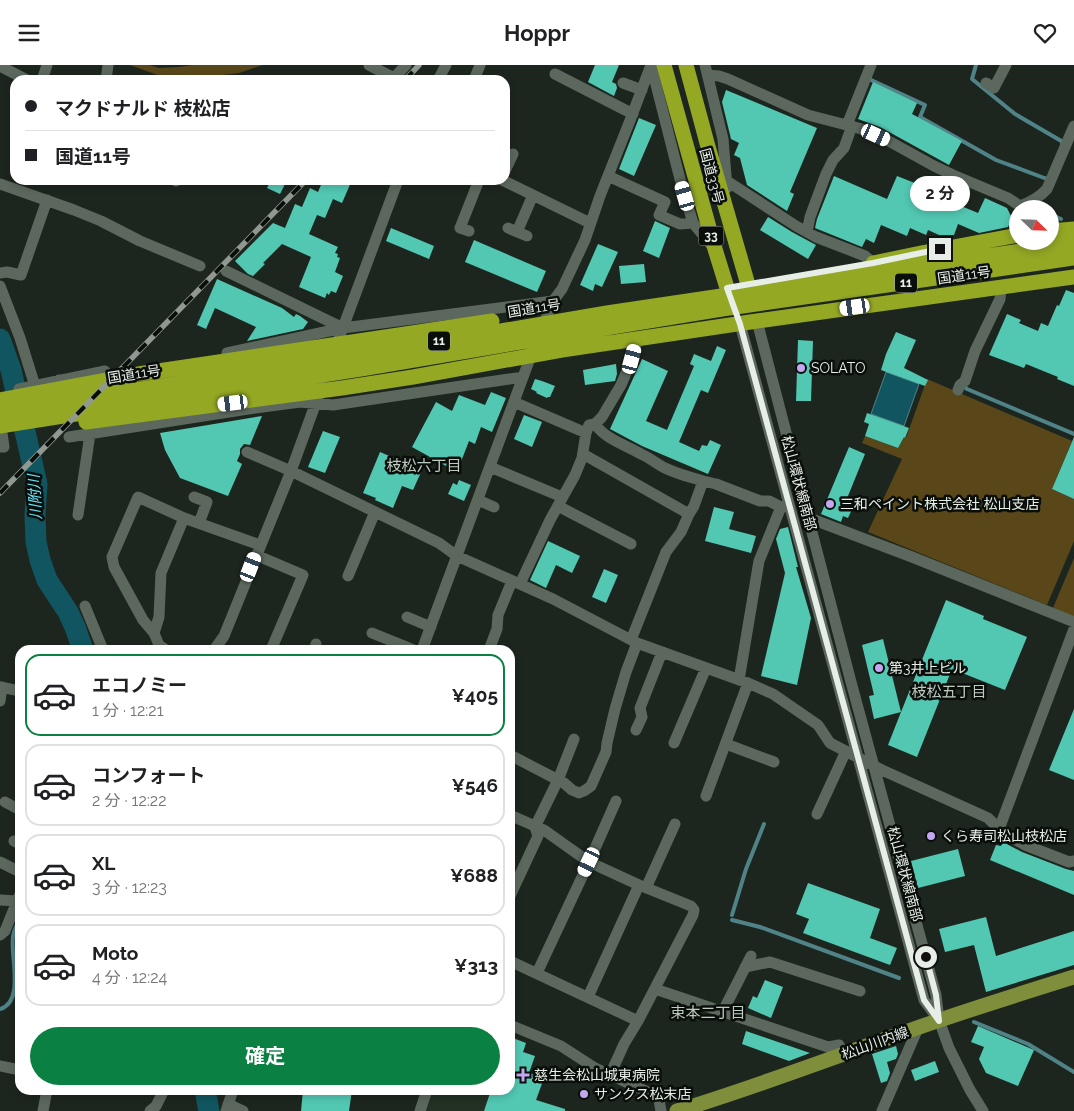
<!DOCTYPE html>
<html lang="ja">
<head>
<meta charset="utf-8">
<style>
  :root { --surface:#fff; --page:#f6f6f6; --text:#202124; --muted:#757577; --line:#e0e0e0; --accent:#0b8043 }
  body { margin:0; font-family:Raleway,"Noto Sans JP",sans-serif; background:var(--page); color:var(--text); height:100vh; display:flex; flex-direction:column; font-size:19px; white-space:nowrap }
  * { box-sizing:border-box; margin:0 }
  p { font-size:16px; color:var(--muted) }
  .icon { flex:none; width:28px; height:28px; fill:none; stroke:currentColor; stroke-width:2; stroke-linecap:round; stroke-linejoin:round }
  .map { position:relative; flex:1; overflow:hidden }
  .drawer { position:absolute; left:15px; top:580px; width:500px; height:450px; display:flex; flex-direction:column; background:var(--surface); border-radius:15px; box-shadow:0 2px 8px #0003 }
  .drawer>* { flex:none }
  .guide { position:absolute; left:10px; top:10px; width:500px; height:110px; border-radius:15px; box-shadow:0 2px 8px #0003; display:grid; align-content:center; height:110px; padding:0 15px; background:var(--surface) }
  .needle { width:32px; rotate:113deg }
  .buttons { position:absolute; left:1009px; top:135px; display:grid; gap:10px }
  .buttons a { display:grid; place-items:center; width:50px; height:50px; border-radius:50%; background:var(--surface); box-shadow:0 2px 8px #0003; font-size:25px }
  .end { position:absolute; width:22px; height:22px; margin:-11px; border:6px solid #e7eee8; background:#111; box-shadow:0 0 0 2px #111 }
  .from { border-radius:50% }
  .bubble { position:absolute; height:35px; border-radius:18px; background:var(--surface); box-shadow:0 2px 8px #0003; font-size:16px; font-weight:700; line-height:35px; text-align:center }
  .car { position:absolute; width:15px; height:30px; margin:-15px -8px; border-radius:6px; box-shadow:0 0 4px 1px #0007; background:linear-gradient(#fff 24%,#345 0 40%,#fff 0 76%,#345 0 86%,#fff 0) }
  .guide b { display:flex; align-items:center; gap:18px; height:48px; font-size:19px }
  .guide b+b { border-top:1px solid var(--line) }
  .guide i { width:12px; height:12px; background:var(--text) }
  ul { padding:9px 0 0; list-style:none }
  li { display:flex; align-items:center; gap:15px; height:82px; margin:0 10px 8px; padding:0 5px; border:2px solid var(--line); border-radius:15px }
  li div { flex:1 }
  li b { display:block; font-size:19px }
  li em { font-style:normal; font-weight:700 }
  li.selected { border-color:var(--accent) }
  li>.icon { width:45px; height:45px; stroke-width:1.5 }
  .button { display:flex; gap:10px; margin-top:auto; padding:10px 15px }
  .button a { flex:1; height:58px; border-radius:30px; background:var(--accent); color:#fff; font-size:20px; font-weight:700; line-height:58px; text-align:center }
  header { display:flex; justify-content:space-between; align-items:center; height:65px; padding:0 15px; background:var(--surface); font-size:22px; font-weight:700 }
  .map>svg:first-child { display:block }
  .built { fill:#223124 }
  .green { fill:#594719 }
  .forest { fill:#58471a }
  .water { fill:#10555f; stroke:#508388 }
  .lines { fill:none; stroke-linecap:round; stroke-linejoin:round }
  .stream { stroke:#508388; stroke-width:4 }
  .river { stroke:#10555f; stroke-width:21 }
  .building { fill:#52c8b3 }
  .minor { stroke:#5c685e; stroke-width:11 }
  .major { stroke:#7e8e3b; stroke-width:15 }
  .highway { stroke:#94a824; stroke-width:15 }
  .rail-casing { stroke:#909891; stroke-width:5.5 }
  .rail { stroke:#0a0e0a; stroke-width:4; stroke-dasharray:11; stroke-linecap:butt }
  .route { stroke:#e7eee8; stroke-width:6 }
  .poi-dot { fill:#c4a7f1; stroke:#0a0e0a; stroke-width:2 }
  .labels { text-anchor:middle; stroke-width:5; stroke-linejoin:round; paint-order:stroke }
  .shield { fill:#0a0e0a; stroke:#a5aba5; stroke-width:1 }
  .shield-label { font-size:12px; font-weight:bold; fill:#e7eee8 }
  .street-label { font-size:14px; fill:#e7eee8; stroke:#0a0e0a }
  .poi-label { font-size:14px; fill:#e7eee8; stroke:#0a0e0a; text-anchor:start }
  .neighbourhood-label { font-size:15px; fill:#bdcabf; stroke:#0a0e0a }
  .water-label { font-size:15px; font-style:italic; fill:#6ae4f9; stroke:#0a0e0a }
</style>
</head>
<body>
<header><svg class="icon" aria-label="menu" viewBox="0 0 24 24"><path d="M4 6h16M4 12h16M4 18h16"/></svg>Hoppr<svg class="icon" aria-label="heart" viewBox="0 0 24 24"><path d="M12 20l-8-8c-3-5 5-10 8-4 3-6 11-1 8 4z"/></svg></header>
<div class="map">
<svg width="1074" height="1046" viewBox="0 0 1074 1046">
  <rect width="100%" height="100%" fill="#1d261e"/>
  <path class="built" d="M510,969L526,978L523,987L529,1008L544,1013L537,1035L569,1046H424L431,1025H510Z"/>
  <path class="green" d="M927,314L1072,376L1052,424L1074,434V476L1047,540L868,467L902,394L862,378L865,371L898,383L904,372L906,373Z
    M1074,493V552L1053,543Z"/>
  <path class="forest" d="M130,0H149L159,3L179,2L193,0H263L239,8L207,12H163Z"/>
  <path class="water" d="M886,307L919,319L904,361L871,349Z"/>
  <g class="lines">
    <path class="stream" d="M976,0L972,14L1015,49L1063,77L1062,79
      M870,11L869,14L925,40L920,52L996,95L1047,114V113
      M1050,149L1061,154
      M965,322L967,324L1074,369
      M732,850L746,804L764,759
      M732,855L760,862L899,913
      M0,944C25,937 10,891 13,872C13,866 18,859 20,853
      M974,957L1028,979L1074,1007"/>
    <path class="river" d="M0,274L11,305L37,419L35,450L36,477L40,495L47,515L68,547L75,562L83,585
      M205,1025L209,1046"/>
  </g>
  <path class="building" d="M595,0H619L612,17L616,19L617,23L614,31L588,17Z
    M873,17L917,38L912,49L962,76L949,100L880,62L858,54Z
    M726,25L817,63L790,127L794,129L787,146L747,120L740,93L734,90L739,78L731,74L722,37Z
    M639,53L656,60L634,111L619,104Z
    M834,111L887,134L897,111L930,124L936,112L948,117L942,133L978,148L985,133L1007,143L1012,153L1008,162L979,168L958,159L954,170H939L928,165L926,170L910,163L907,171L881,160L874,178L866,174L862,182L815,163L817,154Z
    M271,115H287L280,129L267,123Z
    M323,115H352L342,138L333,134L325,153L317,150L309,169L338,182L335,188L338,189L337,192L340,193L335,207L343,211L336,228L331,226L329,230L327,228L325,233L299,222L311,192L282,179L263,198L265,199L253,211L248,209L235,196L273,158L285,163L295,139L302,142L310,123L318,127Z
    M768,152L792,167L816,180L808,194L760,165Z
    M655,156L670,163L659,193L643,186Z
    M391,163L434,181L429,194L386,176Z
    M474,175L546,206L537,227L465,197Z
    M598,179L618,187L602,222L595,219L593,226L580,220Z
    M644,199L646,217L621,219L619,201Z
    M217,214L282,243L294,252L296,249L300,251L308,257L303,264L247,276L256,262L215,243L206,264L197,260Z
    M1066,225L1074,228V321L1057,314L1058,312L1026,299L1024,303L989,290L1007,249L1021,255L1019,258L1038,266L1041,258L1048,261L1057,240L1059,241Z
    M896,267L916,275L904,303L928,315L925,321L881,305L886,289Z
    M798,275L813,276L811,336H796Z
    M717,281L726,285L708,328L701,325L679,377L699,386L702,380L707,381L710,375L721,380L708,409L642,381L610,364L642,294L668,306L646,356L667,365L694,301L690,299L694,289L711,296Z
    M616,299L617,309L615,316L585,320L583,305Z
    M535,314L542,316L555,321L550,332H548L547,333L536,328L537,327L531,324Z
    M491,327L506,333L492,367L481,362L475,379L469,376L457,407L412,382L436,337L452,346L459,330L485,340Z
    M867,348L909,363L905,373L904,372L898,383L865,371L869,359L864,357Z
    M524,350L542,357L532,382L514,374Z
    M262,351L250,380L244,379L240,384V389L237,396L242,399L228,431L180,413L165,385L160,368Z
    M323,366L340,372L325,408L308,402Z
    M1074,372V434L1052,424Z
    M849,382L865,389L846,436L854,440L848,453L843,451L841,457L821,449Z
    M380,387L422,405L413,425L402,421L393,443L375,435L376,433L363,428Z
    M459,415L471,420L464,436L448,429L453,418L457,420Z
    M714,442L734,447L729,464L756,471L751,488L705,476Z
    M788,462L798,502H796L811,553L797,620L761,611L785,508L776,474L780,464Z
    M548,476L580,491L572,508L556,500L546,523L530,515Z
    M604,504L618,510L606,538L592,532Z
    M946,535L984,551L983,554L1027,572L1005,625L952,604L917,692L888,680L901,647L874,654L869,631L874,630L862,580L883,574L901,647Z
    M1074,644V715L1049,705Z
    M1003,777L1022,787L1066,804L1074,806V830L990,795L996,780L1001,781Z
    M958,784L965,811L918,823L911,796Z
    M808,818L880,844L870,873L897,883L890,900L803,868L809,854L796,849Z
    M986,852L996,891L1074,866V900L986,927L974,880L945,887L939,864Z
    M765,915L783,922L771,953L748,943L753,931L757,933Z
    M978,961L1034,985L1018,1021L986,1008L979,994L984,982L971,977Z
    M746,966L810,988L789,996L742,979Z
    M510,972L526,978L523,987L535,991L529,1008L544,1013L536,1035L565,1044V1046H484L491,1025H510Z
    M896,981L898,989L896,994L887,997L890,1008L887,1016L881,1018L872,989Z
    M935,996L939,1007L915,1016L911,1005Z
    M303,1025H352L349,1046H301Z"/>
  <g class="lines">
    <path class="minor" d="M369,0L394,13
      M651,0L681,118L693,158L712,181
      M705,0L723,74L727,123
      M0,1L27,15
      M555,9L633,49
      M708,10L719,11L728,14L808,50L858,63L876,69L934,101L953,110L1008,133L1020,141V144
      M42,15L47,0
      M106,15L108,0
      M392,15L406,0
      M438,15L446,0
      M474,15L480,0
      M623,18L642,25
      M986,18L994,23L1006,0
      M847,60L871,0
      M505,106L513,89
      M608,111L665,137L659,150L680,159L693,158
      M502,115L590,158
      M176,116V115
      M727,116L796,161L816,172L865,191L873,198
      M0,119L74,145L101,156L140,176L200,201
      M1020,141C1031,137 1039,133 1047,124L1074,61
      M508,163L527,171
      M469,166L460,163L479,115
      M517,167L533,130
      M807,167L810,152L826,109L833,95L844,83L852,61
      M226,206L306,245L343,263
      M0,208L7,207L21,210L47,135
      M0,221L20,273L35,321
      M757,256L851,617L936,930L939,955L949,983L970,1025L983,1046
      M740,259L924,935L938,954
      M542,263L553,236L562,224L585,175L600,131L631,53L651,0
      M335,284L398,115
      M227,288L343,263L553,236
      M59,315L79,316
      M19,324L105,306
      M958,325L960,320L965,316L975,286L1000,234L1001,222
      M514,337L586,368
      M0,354L4,382H0
      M595,359C606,375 626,380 641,389C650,393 657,399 665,403C677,409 690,412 703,416
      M69,372L248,344L300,337L333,340L523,312
      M247,387L291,406L439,478L457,491L553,534L637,578L748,618L773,629L818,660L830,678L882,705L988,753L1003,768L1025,780L1069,797L1074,796
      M583,389L689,449
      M490,402L562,432
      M194,432L207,437L199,458
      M478,435L494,442
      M558,441L631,479
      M78,450L90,369
      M809,453L912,492L1074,557
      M256,490L303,510L271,585
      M348,511L375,447
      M520,519L550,455L575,410L582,393L586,368L589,360L595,359L602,352L621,320L632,294L638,274
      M85,541L103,585
      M407,552L431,562
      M154,568L159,552L161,508L184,453
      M372,568L414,585
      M631,575L666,487L681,467L689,449L694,441L703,416L716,419L760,436H769L781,442L789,439
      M166,585L159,580L154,568L143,555L114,502L112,492L138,432L184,453L260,480
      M214,585L224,571L291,406L322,321
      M314,585L316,579
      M422,585L533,285
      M489,585L497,564L498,550L512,516
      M739,615L759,496L781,442
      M0,622L20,626
      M0,636L2,622
      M636,665L642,652L640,643L662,587
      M674,678L706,603
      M726,679L774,697
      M510,690L564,718L572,725L579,728L584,726L591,721L606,687L607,678L615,644L626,607L637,578
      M706,731L748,618
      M5,737L20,745
      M817,749L846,686
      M510,750L544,765L589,797L639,820L691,841L694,845L693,850L638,956
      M999,764L1074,564
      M14,776L20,779
      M0,797L20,807
      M646,823L675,759
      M510,831L538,771L535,762L558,715L574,674
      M0,835L18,836L20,837
      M0,870L5,866L20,829
      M510,896L638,956L624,979L610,1010
      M745,902L770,897L860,926
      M537,908L589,797L616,736
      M655,924L828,982L839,980L844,990
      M588,932L639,820
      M723,946L751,891
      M510,960L561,981L595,1003L650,1028L659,1035L661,1046
      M0,1001L20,1005
      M228,1039L243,1046
      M43,1046L47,1025
      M150,1046L156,1041L164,1025
      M226,1046L233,1025
      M420,1046L427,1025
      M882,1046L918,963"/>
    <path class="major" d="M677,1046C766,1019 852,985 940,955C984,940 1029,926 1074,912"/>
    <path class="highway" d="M664,0L715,184L732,239
      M686,0L707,78L753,237
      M1050,166L1074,164
      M873,198L921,188L1018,170
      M0,335L138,309L492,256
      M0,346L359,290L607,248L1074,178
      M86,357L342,323L413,312L562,285L757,256L1074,212
      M0,361L361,304L491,282L722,244L1074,193"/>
    <defs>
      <path id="rail" d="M405,15L419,0
        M0,428L306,115"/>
    </defs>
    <use href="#rail" class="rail-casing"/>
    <use href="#rail" class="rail"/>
  </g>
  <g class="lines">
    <path class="route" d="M926,892L936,930L939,956L924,935L740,259L727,223L873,198L940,184"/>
  </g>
  <g class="poi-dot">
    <circle cx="801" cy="303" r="5"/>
    <circle cx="830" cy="439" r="5"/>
    <circle cx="879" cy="603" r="5"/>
    <circle cx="931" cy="771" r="5"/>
    <path d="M520.5 1002.5h5v5h5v5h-5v5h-5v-5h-5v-5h5z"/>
    <circle cx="584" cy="1029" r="5"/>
  </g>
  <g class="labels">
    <g class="shield">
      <rect x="698.5" y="161.5" width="25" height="19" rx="4"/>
      <rect x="895" y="208.5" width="22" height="19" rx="4"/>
      <rect x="428" y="266.5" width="22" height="19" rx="4"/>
    </g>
    <g class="shield-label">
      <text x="711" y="175">33</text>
      <text x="906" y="222">11</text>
      <text x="439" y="280">11</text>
    </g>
    <g class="street-label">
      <text transform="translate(712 111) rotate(75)" y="5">国道33号</text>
      <text transform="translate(964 210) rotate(-8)" y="5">国道11号</text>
      <text transform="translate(534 243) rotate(-9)" y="5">国道11号</text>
      <text transform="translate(134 309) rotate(-9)" y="5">国道11号</text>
      <text transform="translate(799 418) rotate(75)" y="5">松山環状線南部</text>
      <text transform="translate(905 809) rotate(75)" y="5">松山環状線南部</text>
      <text transform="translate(875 978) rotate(-20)" y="5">松山川内線</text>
    </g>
    <g class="poi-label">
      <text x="811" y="308">SOLATO</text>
      <text x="840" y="444">三和ペイント株式会社 松山支店</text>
      <text x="889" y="608">第3井上ビル</text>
      <text x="941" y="776">くら寿司松山枝松店</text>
      <text x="534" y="1015">慈生会松山城東病院</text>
      <text x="594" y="1034">サンクス松末店</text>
    </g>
    <g class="neighbourhood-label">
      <text x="424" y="406">枝松六丁目</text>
      <text x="949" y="632">枝松五丁目</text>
      <text x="708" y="953">束本二丁目</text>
    </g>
    <g class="water-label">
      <text transform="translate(35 432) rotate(-93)" y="5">川附川</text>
    </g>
  </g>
</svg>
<div class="buttons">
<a><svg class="needle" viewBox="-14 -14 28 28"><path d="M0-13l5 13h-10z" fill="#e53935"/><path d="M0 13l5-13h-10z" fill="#757577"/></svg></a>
</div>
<i class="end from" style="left:926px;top:892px"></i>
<i class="end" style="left:940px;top:184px"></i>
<div class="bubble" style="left:910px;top:111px;width:60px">2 分</div>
<i class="car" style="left:876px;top:70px;rotate:115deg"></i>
<i class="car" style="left:685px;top:131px;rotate:344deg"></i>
<i class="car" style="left:855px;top:242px;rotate:262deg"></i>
<i class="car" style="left:632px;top:294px;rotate:15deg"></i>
<i class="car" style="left:233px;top:338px;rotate:263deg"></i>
<i class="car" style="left:251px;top:502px;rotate:21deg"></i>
<i class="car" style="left:589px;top:797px;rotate:205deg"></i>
<div class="guide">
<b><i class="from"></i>マクドナルド 枝松店</b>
<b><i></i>国道11号</b>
</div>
<section class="drawer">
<ul>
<li class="selected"><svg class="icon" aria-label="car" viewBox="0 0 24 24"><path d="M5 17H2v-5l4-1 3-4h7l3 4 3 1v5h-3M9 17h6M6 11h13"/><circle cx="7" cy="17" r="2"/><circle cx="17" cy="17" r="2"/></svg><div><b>エコノミー</b><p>1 分 · 12:21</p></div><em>¥405</em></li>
<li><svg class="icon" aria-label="car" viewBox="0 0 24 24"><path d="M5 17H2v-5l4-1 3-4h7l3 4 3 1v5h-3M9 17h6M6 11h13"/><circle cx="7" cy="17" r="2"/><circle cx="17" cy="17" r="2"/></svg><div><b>コンフォート</b><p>2 分 · 12:22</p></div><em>¥546</em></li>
<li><svg class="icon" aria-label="car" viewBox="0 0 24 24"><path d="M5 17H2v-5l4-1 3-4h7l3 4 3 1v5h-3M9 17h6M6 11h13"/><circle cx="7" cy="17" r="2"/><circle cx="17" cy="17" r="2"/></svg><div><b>XL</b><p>3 分 · 12:23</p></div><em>¥688</em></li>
<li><svg class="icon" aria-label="car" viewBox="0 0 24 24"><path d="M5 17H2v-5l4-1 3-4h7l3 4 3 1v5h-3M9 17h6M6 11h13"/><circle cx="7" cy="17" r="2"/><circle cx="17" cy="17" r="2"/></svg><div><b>Moto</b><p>4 分 · 12:24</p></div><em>¥313</em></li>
</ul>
<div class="button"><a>確定</a></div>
</section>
</div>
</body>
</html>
